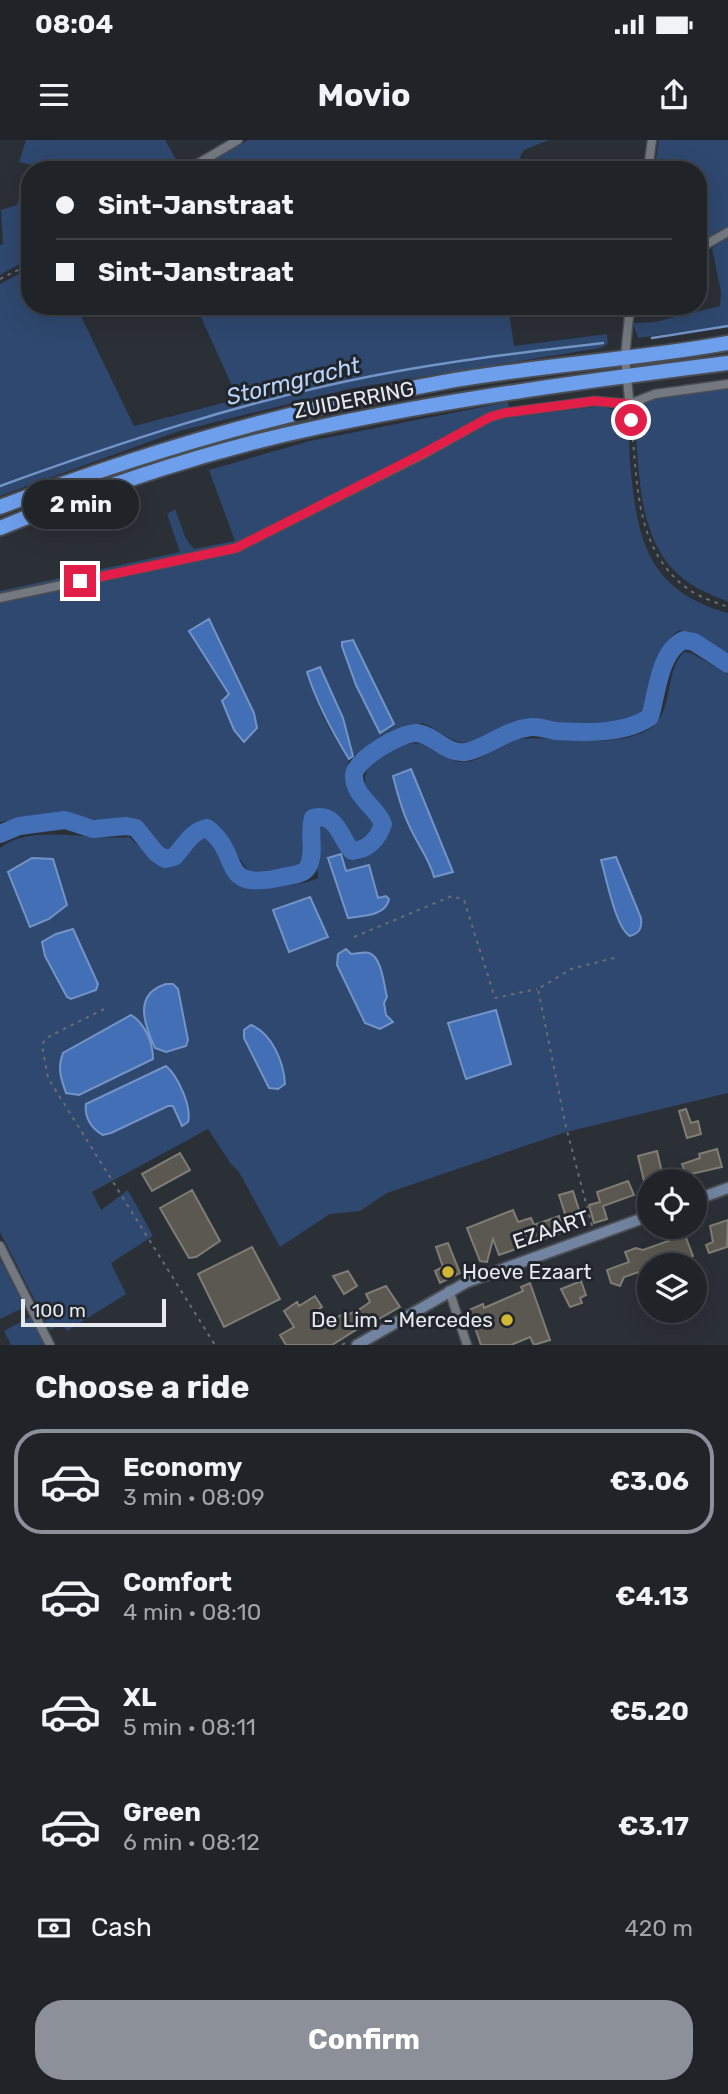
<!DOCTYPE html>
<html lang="en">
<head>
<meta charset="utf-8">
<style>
  :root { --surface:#202328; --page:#2d2f34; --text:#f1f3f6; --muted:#a2a4a8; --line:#3d4045; --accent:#8c9099 }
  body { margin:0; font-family:Rubik,sans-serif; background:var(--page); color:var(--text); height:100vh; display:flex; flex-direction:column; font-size:26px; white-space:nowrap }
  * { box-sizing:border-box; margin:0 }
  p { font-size:23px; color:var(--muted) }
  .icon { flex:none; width:38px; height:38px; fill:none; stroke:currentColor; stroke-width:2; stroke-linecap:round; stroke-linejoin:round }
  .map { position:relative; height:1205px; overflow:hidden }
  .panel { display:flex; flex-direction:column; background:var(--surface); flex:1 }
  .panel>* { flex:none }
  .banner { position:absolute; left:21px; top:21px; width:686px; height:154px; border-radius:28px; box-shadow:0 7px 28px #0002,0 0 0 2px var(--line); display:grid; align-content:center; height:154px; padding:0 35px; background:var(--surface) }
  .fabs { position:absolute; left:637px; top:1029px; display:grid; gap:14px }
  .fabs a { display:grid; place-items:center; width:70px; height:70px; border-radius:50%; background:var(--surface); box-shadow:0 7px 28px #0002,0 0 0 2px var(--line); font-size:35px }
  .scale { position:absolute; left:21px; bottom:18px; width:145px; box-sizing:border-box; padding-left:7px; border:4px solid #e6e9ed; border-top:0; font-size:19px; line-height:24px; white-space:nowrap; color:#e6e9ed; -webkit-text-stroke:5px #21252c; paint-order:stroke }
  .end { position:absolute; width:32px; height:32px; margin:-16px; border:9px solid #e11d48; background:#fff; box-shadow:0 0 0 4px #fff }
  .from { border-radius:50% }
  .bubble { position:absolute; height:49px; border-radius:24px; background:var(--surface); box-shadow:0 7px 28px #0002,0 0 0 2px var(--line); font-size:23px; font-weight:700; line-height:49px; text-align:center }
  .banner b { display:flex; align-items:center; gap:24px; height:66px; font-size:26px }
  .banner b+b { border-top:2px solid var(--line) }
  .banner i { width:18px; height:18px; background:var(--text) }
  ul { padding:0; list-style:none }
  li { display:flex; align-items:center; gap:21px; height:105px; margin:0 14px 10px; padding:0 21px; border:4px solid transparent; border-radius:28px }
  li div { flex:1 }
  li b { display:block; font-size:26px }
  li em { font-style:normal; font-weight:700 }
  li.on { border-color:var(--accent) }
  li>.icon { width:63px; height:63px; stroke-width:1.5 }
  h2 { padding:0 35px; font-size:32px; line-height:84px }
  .pay { display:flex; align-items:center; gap:18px; height:77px; padding:0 35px; font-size:26px }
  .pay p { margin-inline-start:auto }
  .primary-button { display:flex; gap:14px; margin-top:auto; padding:14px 35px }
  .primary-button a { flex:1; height:80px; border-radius:28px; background:var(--accent); color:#fff; font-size:28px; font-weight:700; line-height:80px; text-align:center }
  .status { display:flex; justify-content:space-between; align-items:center; height:49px; padding:0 35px; background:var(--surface); direction:ltr }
  .status svg { height:19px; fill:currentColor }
  header { display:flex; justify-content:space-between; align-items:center; height:91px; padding:0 35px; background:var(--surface); font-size:32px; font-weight:700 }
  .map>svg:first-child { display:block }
  .green { fill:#2f486f; fill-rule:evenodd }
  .water { fill:#426fb6; stroke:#7394c6; stroke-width:2 }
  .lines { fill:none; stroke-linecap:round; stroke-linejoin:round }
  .stream { stroke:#7394c6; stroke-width:2.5 }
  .river { stroke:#426fb6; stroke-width:18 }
  .building { fill:#5a5850; stroke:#7f7d74; stroke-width:2 }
  .street-casing { stroke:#4a4e53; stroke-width:11 }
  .secondary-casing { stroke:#4a4e53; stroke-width:14 }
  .highway-casing { stroke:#4a4e53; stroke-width:18 }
  .path { stroke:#696c72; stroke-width:2; stroke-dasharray:3.5 5; stroke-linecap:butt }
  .street { stroke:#747981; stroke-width:8 }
  .secondary { stroke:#7284a1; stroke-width:10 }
  .highway { stroke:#6e9fed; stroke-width:14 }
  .route { stroke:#e11d48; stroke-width:9 }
  .poi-dot { fill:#d4b635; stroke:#21252c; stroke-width:2.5 }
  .labels { text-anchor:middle; stroke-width:6; stroke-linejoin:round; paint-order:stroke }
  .street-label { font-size:21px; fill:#e6e9ed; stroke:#21252c }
  .poi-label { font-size:21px; fill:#e6e9ed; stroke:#21252c; text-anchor:start }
  .water-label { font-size:23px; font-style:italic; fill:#bbd4fb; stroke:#21252c }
</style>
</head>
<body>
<div class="status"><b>08:04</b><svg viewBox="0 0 49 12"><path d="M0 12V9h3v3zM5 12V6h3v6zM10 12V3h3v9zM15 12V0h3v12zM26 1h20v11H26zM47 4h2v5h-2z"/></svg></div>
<header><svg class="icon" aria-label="menu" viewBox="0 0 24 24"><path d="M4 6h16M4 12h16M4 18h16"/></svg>Movio<svg class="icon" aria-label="share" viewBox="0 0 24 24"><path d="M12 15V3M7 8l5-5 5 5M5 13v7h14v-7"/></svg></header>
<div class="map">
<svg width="728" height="1205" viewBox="0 0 728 1205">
  <rect width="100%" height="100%" fill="#2b2f36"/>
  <path class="green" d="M26,0H165L181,28L178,30H31L32,25L19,22Z
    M248,0H549L524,10L520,17L523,30H197Z
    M659,0H728V88L707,106L712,108L728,96V185L638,198L633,183L655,182L720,166L721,152L712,108L698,115V30H654Z
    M30,32V118L0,135V105L3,104L1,70L17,65Z
    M30,128V166H76L134,286L238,259L196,166H508L514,206L607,194L608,204L600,208L353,248L179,291L0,356V144Z
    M728,248V462C712,455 693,448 680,436C635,397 640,326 634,271C645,251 706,251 728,248Z
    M508,262L511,277L603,266L624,274C630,287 629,307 630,322C637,398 646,450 728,473V516L704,499L680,490C651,506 661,551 643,572C622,596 559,579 533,581C521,581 507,584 496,589C487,594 478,604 467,603C452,603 437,589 423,583L401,590L353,616L343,578L319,527L308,532C314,563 330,593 349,619C338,658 367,658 376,688C349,721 356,694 339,678C334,673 324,671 318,669L310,672L304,679V721L288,729L249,732L220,690L204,680C191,688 174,709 166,711L137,681H106L63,674L0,682V451L180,412L167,374L175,369L186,399L194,409L235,401L209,330L310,301ZM354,501L394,583V584L362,560L342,506Z
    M684,512L691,513L728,534V953L566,992L387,1053L360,1071L330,1074L280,1107L239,1032L231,1024L208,989L92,1052L101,1070L128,1050L153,1096L111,1123L126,1154L67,1191L62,1184L50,1190L0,1092V708C30,683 91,701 129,697L162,728C180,722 190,703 206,694L211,697C229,738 232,754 280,746C293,744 306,744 318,738C317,721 313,697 324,684C340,692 339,713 358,720C378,714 385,700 391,680C384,669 366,655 365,641C363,618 403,599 422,604C437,608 449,623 465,622C486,621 498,601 518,599C560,595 607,610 646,591C676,576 662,534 684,512ZM410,630L434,737L393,636ZM341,714L346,731L381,759L348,778ZM616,717L624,793L602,720ZM346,809L351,814L369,812L374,816L387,857L384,863L386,875L392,882L365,883L337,826L338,814Z
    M0,1119L25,1167L0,1179Z
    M32,1176L46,1205H11L4,1191Z"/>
  <path class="water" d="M209,479L254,573L257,588L244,602L234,590L222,561L229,554L189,491Z
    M353,500L394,584L380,593L356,545L342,506V502Z
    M320,527L343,578L353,616L349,619C331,590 317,564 307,532Z
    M411,629L453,732L434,737C429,717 416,703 408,683C401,668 397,652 393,636Z
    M341,714L346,731L369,725L378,758L386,756L389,759C386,776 362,776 348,778L328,718Z
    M616,717L641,778C642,788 640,793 630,796C616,789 606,737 601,720Z
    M32,718L53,719L67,765L49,779L30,787L8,732Z
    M310,757L328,797L289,812L273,770Z
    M73,789L98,844L96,850L71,859L67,857L45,816L42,802L56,794Z
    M346,809L351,814C356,814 365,811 369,813C382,817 384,846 387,857L384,863L386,875L393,882L380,889L365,883L337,825L338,814Z
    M166,844H173L178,849L188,900L186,906L166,912L155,908C144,884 133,854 166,844Z
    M496,870L511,924L466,939L448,883Z
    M131,875C145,883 153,903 153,919L79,955L66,953C61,939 57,927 63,913Z
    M251,885C272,893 284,923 285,944L278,949L269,948L244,898V890Z
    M166,926C178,936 192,967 188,982L182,986L173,966H168L111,993L103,995C92,989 84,978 86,964Z"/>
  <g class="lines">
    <path class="stream" d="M652,198L728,186
      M0,346C121,302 245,261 372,236C448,221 525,212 603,203"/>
    <path class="river" d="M0,694L19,686L65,680L93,689L126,686L136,688L156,713L165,719L174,717C184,707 191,691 207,688C244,716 216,752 283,737C292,735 303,735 308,727C316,712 308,694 313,678C337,672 340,698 352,711C368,710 378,699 383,684C377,667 353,656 354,635C355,619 402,592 417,593C435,595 447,615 466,612C487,608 504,590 531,587C539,586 548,590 557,591C587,593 625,594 650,577C657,554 659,511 684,500L694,502L728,524"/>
  </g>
  <path class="building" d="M686,969L691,983L698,981L701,994L687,998L679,971Z
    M717,1009L722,1027L686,1035L682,1024L700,1018L699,1014Z
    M657,1011L664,1041H644L638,1016Z
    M180,1013L190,1030L152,1051L142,1034Z
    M628,1041L634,1055L603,1066L607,1079L594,1083L589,1065L600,1062L597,1052Z
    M192,1050L220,1101L196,1117L189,1118L160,1068Z
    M573,1051L580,1073L566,1077L559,1055Z
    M513,1070L518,1082L531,1078L534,1085L559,1076L564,1092L499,1115L493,1099L487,1122L480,1121L467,1088Z
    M728,1080L727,1107L709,1113L706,1105L713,1102L710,1086Z
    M685,1095L693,1116L678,1121L667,1117L669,1125H645L642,1131L624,1137L620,1146L611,1143L607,1130L629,1122L625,1112L636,1108L643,1110Z
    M448,1103L460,1133L440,1143L435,1131L443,1127L436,1107Z
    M252,1107L280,1159L224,1187L198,1134Z
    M348,1131L357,1146L344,1154L333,1136Z
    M581,1141L586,1155L580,1158L582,1163L570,1167L561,1149Z
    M530,1143L550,1200L534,1205L530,1197L511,1205H481L469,1170L483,1164L484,1168L523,1151L521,1147Z
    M386,1146L400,1167L377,1180L375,1178L332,1205H286L280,1195L294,1187L284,1171L297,1162L299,1166L315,1156L322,1167L313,1173L321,1186L345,1173L346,1175L357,1171L370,1162L366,1154Z"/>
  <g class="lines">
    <defs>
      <path id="street" d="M187,30L238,0
        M648,30L652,0
        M698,109L728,92
        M630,166L625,217L631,280
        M0,458L236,408L422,315L490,277L504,273L595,261L629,264L655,254L728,244
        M0,1106L50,1205
        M449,1150L467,1205"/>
      <path id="secondary" d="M695,1060L728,1048
        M357,1205L467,1142L649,1076"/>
      <path id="highway" d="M0,367C144,312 291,269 444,242C538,225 634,220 728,203
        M0,388C104,345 214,309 324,286C457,258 593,240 728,223"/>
    </defs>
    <use href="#street" class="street-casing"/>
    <use href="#secondary" class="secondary-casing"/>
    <use href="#highway" class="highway-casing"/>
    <path class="path" d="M0,139L30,124
      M632,290C638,348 636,411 688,449C699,457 715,462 728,467
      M354,797L452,756L464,760L495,858L537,849
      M104,869L46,898L42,905L48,938L215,1205
      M592,1086L566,987L538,849L571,829L618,817
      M342,1205L348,1201"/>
    <use href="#street" class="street"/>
    <use href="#secondary" class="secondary"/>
    <use href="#highway" class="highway"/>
  </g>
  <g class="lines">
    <path class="route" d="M80,441L236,408L422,314L490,277L504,273L594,261L629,264L631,280"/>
  </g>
  <g class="poi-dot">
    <circle cx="448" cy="1132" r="7"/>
    <circle cx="507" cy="1180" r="7"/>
  </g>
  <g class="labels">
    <g class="street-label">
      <text transform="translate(354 260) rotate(-11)" y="7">ZUIDERRING</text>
      <text transform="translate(551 1090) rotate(-19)" y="7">EZAART</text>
    </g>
    <g class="poi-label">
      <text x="462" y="1139">Hoeve Ezaart</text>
      <text x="493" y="1187" text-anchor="end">De Lim - Mercedes</text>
    </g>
    <g class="water-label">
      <text transform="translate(293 241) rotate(-14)" y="8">Stormgracht</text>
    </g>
  </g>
</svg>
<div class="fabs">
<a><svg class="icon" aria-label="locate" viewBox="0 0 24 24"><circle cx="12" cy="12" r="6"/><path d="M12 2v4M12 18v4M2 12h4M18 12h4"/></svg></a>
<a><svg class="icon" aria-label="layers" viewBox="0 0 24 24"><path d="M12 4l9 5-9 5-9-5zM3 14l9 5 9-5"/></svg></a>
</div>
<div class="scale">100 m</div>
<i class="end from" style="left:631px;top:280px"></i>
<i class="end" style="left:80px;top:441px"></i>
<div class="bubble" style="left:23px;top:340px;width:116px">2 min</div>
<div class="banner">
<b><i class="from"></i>Sint-Janstraat</b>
<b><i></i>Sint-Janstraat</b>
</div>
</div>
<section class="panel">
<h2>Choose a ride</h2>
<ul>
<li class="on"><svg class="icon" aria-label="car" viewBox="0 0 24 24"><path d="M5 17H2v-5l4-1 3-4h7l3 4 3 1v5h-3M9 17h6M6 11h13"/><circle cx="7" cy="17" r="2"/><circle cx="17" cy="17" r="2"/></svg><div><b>Economy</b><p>3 min · 08:09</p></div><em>€3.06</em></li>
<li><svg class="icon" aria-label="car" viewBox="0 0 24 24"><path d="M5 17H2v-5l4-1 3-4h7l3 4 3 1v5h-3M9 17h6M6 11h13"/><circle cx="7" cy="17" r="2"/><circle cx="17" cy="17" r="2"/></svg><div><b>Comfort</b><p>4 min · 08:10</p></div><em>€4.13</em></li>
<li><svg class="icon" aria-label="car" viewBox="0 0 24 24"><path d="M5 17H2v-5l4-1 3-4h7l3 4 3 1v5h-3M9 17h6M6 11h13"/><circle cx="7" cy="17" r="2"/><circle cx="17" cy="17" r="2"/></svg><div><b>XL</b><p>5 min · 08:11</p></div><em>€5.20</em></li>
<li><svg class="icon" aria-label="car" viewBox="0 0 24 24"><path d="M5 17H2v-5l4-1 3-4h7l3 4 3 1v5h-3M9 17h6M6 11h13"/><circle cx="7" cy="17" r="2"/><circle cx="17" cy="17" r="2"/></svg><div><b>Green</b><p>6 min · 08:12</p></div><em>€3.17</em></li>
</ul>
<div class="pay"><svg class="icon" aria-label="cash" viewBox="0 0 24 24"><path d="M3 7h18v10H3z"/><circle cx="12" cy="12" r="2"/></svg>Cash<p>420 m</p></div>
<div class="primary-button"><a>Confirm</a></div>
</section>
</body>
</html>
